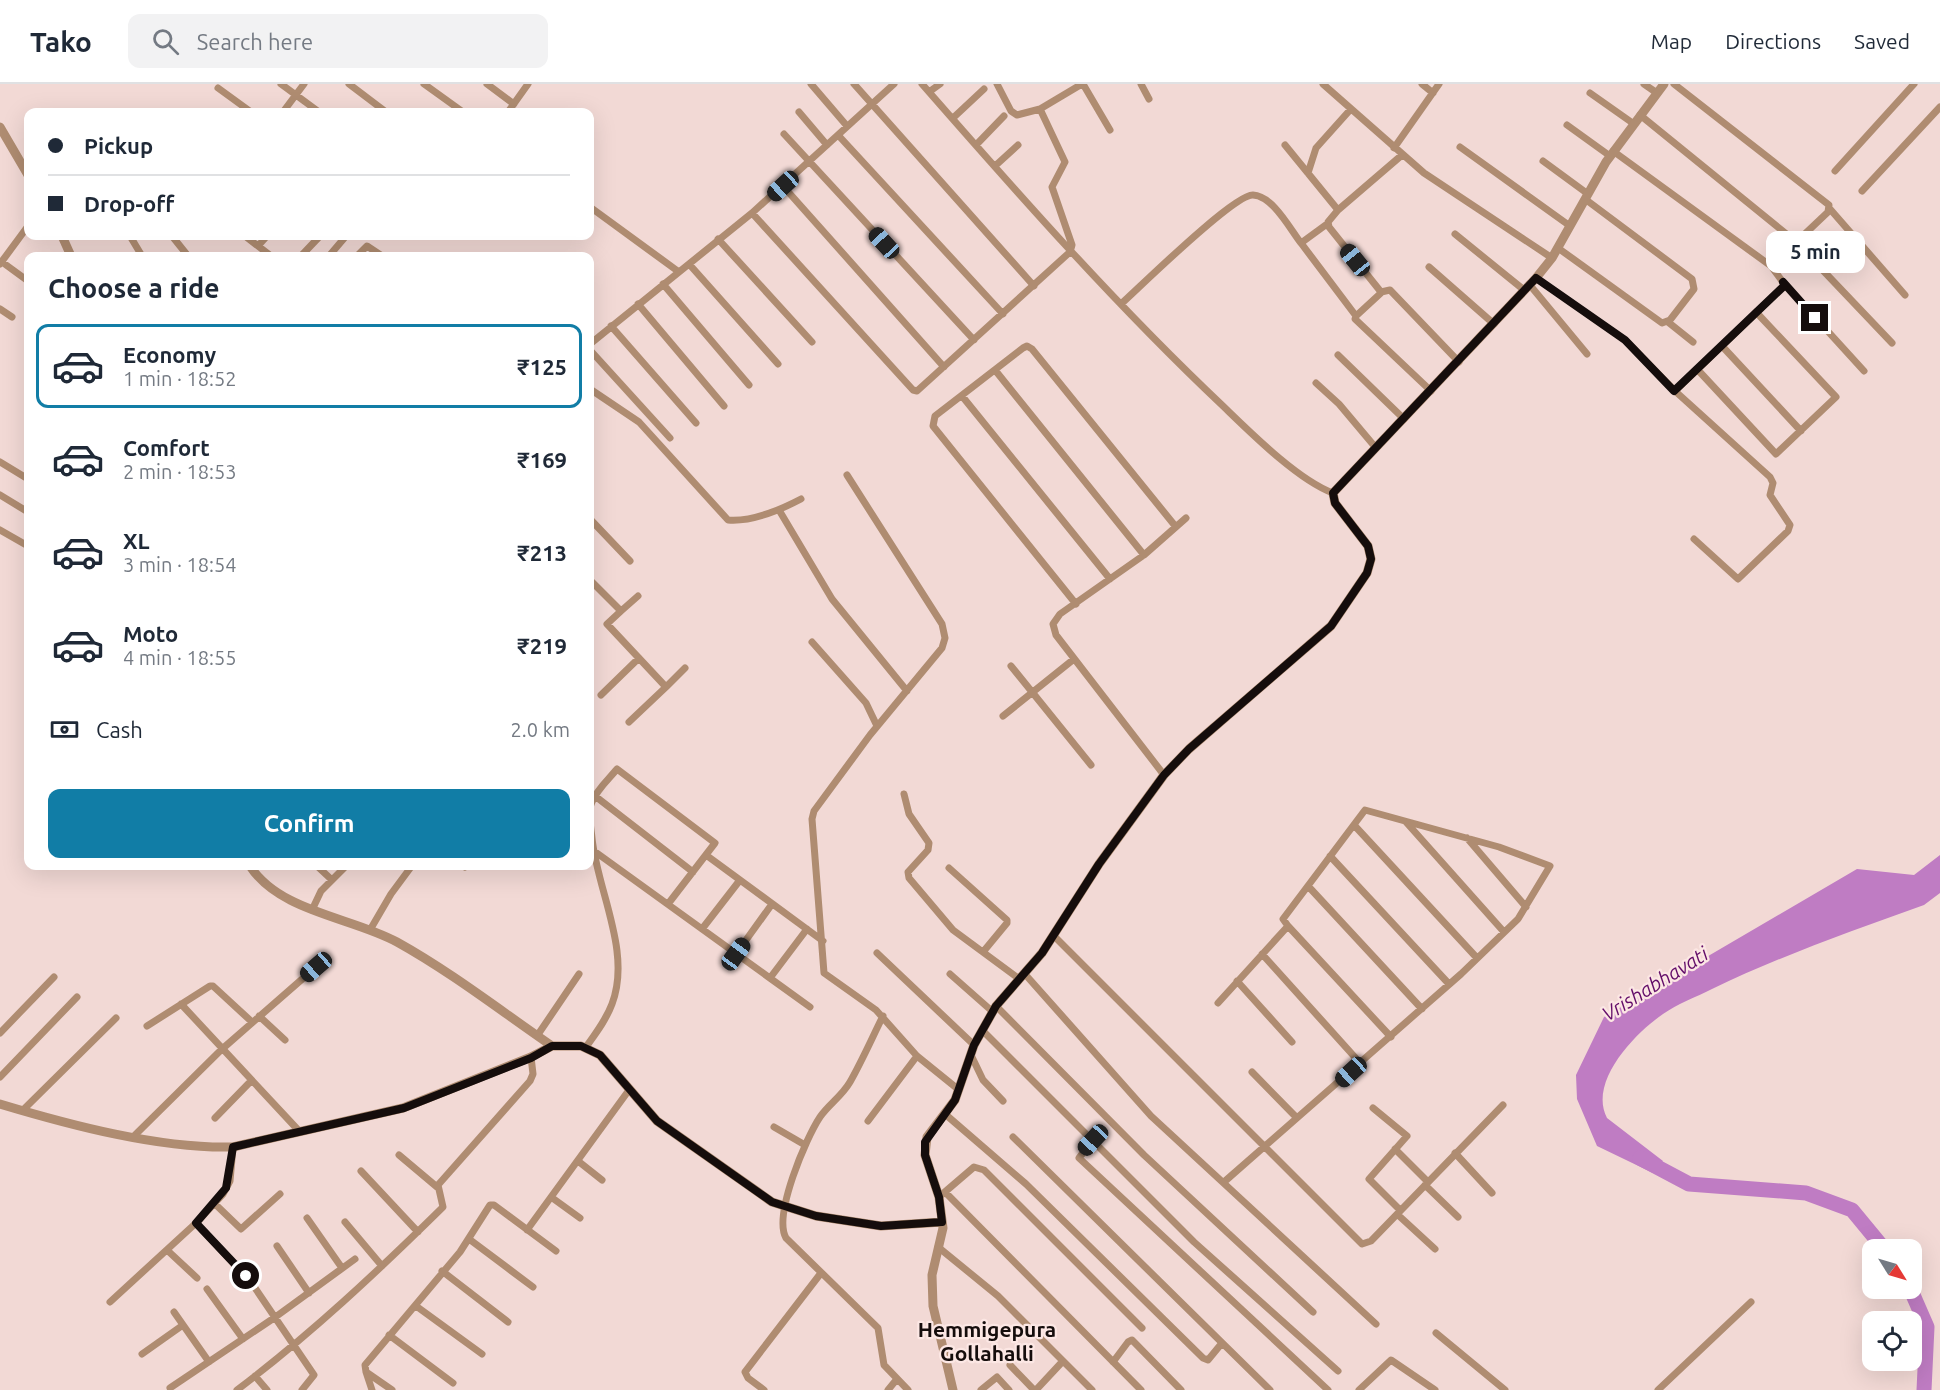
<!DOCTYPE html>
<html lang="en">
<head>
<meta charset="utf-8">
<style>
  :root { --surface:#fff; --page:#f2f2f3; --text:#1f2937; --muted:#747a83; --line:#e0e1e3; --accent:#117da6 }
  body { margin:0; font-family:Ubuntu,sans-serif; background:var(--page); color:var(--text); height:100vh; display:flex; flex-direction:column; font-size:22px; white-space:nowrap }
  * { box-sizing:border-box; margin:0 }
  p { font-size:20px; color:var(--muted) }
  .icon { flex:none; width:33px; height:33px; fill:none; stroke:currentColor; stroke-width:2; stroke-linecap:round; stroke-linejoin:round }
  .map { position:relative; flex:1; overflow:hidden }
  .side { position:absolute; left:24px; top:168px; width:570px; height:618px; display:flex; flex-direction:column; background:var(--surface); border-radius:12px; box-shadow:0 6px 24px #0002 }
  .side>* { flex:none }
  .guide { position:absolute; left:24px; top:24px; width:570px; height:132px; border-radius:12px; box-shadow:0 6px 24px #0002; display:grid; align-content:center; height:132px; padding:0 24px; background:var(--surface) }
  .needle { width:39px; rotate:127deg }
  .fabs { position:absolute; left:1862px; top:1155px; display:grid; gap:12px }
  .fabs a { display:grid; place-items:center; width:60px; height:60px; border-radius:12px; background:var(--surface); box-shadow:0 6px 24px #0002; font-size:30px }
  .end { position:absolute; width:27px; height:27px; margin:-14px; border:8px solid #150d0c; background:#fff; box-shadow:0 0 0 3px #fff }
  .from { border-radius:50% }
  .bubble { position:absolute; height:42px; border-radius:12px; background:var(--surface); box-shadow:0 6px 24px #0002; font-size:20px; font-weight:700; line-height:42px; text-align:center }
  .car { position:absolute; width:18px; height:36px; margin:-18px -9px; border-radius:8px; box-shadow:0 0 4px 2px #0007; background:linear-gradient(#222 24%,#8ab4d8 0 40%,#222 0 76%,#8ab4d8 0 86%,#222 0) }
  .guide b { display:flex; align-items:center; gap:21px; height:57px; font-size:22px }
  .guide b+b { border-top:2px solid var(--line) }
  .guide i { width:15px; height:15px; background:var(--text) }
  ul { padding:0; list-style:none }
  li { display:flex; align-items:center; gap:18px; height:84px; margin:0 12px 9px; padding:0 12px; border:3px solid transparent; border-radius:12px }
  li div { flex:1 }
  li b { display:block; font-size:22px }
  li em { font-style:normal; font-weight:700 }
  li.current { border-color:var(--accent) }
  li>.icon { width:54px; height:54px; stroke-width:1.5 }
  h2 { padding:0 24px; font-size:27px; line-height:72px }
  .pay { display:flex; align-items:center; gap:15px; height:66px; padding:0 24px; font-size:22px }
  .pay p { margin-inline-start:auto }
  .button { display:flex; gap:12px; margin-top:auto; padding:12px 24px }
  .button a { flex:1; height:69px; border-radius:12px; background:var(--accent); color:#fff; font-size:24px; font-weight:700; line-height:69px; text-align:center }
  header { display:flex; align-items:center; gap:36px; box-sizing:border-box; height:84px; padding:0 30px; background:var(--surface); border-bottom:2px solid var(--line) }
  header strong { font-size:28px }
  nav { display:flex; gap:33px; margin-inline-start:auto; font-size:21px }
  .search { width:420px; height:54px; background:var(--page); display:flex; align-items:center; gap:15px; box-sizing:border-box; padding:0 21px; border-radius:12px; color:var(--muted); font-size:22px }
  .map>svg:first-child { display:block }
  .water { fill:#bf7cc3 }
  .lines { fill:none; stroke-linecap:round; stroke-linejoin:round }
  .river { stroke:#bf7cc3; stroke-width:15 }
  .minor { stroke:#af8c71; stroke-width:7 }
  .tertiary { stroke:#af8c71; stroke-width:9 }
  .route { stroke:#150d0c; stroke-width:8 }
  .labels { text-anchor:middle; stroke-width:4.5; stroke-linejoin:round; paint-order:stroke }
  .water-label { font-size:20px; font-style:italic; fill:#630d69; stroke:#fce7e4 }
  .quarter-label { font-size:21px; font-weight:bold; fill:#150d0c; stroke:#fce7e4 }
</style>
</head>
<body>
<header>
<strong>Tako</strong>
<div class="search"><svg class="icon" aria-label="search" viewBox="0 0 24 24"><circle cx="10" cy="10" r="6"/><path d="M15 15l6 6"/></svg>Search here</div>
<nav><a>Map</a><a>Directions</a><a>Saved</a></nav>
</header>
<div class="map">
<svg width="1940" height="1306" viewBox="0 0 1940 1306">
  <rect width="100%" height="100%" fill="#f2d9d5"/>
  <path class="water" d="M1940,771V809L1924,821C1852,847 1780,872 1712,905C1696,913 1677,920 1663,930C1635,949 1588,998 1607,1034L1663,1077L1653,1089L1597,1062L1577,1015L1576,991L1604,933L1857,785L1914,791Z"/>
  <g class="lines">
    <path class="river" d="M1640,1074L1689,1100L1806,1109L1852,1126L1885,1166
      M1910,1204L1927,1243L1924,1306"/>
    <path class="minor" d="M281,0L319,28
      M349,0L386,28
      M424,0L463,28
      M487,0L514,20
      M811,0L847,42
      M854,0L1034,202
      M922,0C1019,111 1116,221 1223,322C1251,349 1298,396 1333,409
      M997,0L1011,27L1017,31L1040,25
      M1083,0L1110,46
      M1141,0L1149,15
      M1323,0L1424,89L1552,174
      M1422,0L1433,9
      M1644,0L1657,9
      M1674,0L1829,121L1828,128L1771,182
      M218,4L251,28
      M929,8L940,0
      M1590,9L1634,40
      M283,28L304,0
      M508,28L528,0
      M799,28L827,61
      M1640,31L1795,157L1892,259
      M953,34L984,5
      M1567,41L1610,72
      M784,50L974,256
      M838,51L1003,230
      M976,61L1004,32
      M1285,61L1338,126L1328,138L1329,143L1381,208L1390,206L1459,278
      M1460,63L1570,142
      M1394,64L1439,0
      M1613,67L1771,182L1785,201L1675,307
      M1543,77L1588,110
      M995,82L1018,61
      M1835,87L1914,0
      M1308,89L1316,64L1350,26
      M783,102L944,283
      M1862,107L1940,23
      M590,123L679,188
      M1830,125L1905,211
      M1338,126L1402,71
      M752,129L913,306L917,307L1070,168L1072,161L1052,103L1065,78L1040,25L1082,0
      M1327,140L1301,159L1356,232
      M1455,150L1524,206
      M130,152L142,172
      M172,152L188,172
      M245,152L271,172
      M718,155L812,258
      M258,162L267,152
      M1558,164L1662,239L1670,236L1694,205L1692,195L1585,115
      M301,172L320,152
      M329,172L346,152
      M357,172L367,162L382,172
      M2,178L28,197
      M0,180L28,142
      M689,180L778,280
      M1429,183L1494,240
      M1536,194L1625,256L1675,307L1770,393L1773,399L1770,411L1790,441L1788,447L1738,495L1694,455
      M1783,198L1864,287
      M663,200L749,301
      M1529,200L1587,270
      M1382,208L1356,232L1355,235L1431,307
      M638,220L724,322
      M1121,220C1140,203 1234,110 1253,111C1273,112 1290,145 1301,159
      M0,225L12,233
      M1668,238L1693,258
      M611,242L696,339
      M590,260L752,129L894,0
      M1722,262L1801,347
      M590,266L670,354
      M1338,271L1404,335
      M1697,285L1776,370L1836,313L1756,228
      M995,286L1144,471
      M1316,299L1339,320L1376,364
      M590,305L639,338L728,436C752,438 780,426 801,415
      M962,312L1110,495
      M0,378L28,395
      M847,391L942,540L945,554L942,564L870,651L814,727L812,735L824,889L876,926L917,972L959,1006
      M0,411L28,428
      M779,426L832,515L907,607
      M590,435L630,477
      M0,446L28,462
      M590,496L621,527L638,512
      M1076,520L933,342L935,332L1023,264L1027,262L1032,265L1176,443
      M621,527L607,540L666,603L685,584
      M812,558L866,619L877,642
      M1011,582L1091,681
      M601,611L639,574
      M1003,632L1074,575
      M629,638L666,603
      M1164,691L1056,551L1053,540L1060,530L1144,471L1186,434
      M904,710L909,730L929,759L928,766L908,788L909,794L953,846L1018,894
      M595,712L693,788
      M1406,738L1504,848
      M1354,741L1477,874
      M1467,754L1526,823
      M594,767L810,923
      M706,771L823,857
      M1330,772L1449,900
      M317,782L332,796
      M463,782L465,783
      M949,784L1007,836V839L983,868
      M1308,802L1422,925
      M312,826L321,807L346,782
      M1288,842L1391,953
      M702,845L740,796
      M370,846L391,810L411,783
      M1054,852L1362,1160L1371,1157L1503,1021
      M877,869L974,961
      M736,870L772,820
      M1262,870L1361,980
      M1024,889L1151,1032L1376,1240
      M950,890L993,928
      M770,894L807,845
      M1237,897L1292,958
      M1218,919L1288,842L1283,835L1365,726L1499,763L1550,782L1518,835L1461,890L1224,1098
      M181,920L300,1048
      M996,922L1144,1071L1313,1228
      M259,932L285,956
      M883,932C872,954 862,977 850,998C842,1012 829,1020 820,1033C806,1054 773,1131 786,1154L878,1244L884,1281L908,1306
      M147,942L210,902H213L252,938
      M982,946L1194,1158L1338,1287
      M0,949L54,893
      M537,952L579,890
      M586,963C596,949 606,936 612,920C632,868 597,806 592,754C591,743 587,728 592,718C597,705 609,695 617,685L715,759L668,820
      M971,971L983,996L1003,1017
      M1252,988L1296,1033
      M0,993L77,913
      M1373,1024L1407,1052L1369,1095L1400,1126
      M23,1026L116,934
      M945,1030L1026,1100L1203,1274L1208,1276L1222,1259
      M215,1034L251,997
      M868,1037L917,972
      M774,1043L805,1061
      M134,1052L221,966L316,883
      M1013,1053L1270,1306
      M1093,1056L1079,1074L1328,1306
      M1395,1065L1428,1098
      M1455,1069L1492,1109
      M399,1071L437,1103
      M578,1077L602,1096
      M361,1087L418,1148
      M1425,1101L1458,1133
      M945,1108L1141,1306
      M551,1113L580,1134
      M939,1113L974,1083L984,1086L1142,1244
      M214,1119L241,1145L280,1110
      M1397,1130L1435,1165
      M307,1134L342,1184
      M345,1138L382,1182
      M196,1139L251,1198L314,1291L302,1306
      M527,1146L629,1006
      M469,1155L533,1203
      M277,1162L309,1209
      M938,1163L998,1212L1092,1306
      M167,1166L197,1194
      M442,1187L508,1238
      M207,1205L243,1255
      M110,1218L196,1139L223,1110L230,1097L233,1063
      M416,1222L482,1270
      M174,1228L209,1278
      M1436,1249L1505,1306
      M389,1251L453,1299
      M142,1270L183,1241
      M1113,1278L1128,1258L1132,1256L1181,1306
      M1010,1281L1034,1306
      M366,1288L372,1306
      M255,1292L267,1306
      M170,1304L274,1234L355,1175
      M237,1306C311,1250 377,1188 443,1123L438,1101L530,997L533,990L531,973
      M392,1306L366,1288L365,1281L460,1168L490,1121H494L556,1167
      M764,1306L748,1294L745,1288L821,1189
      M888,1306L897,1295
      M981,1306L997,1293L1009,1306
      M1036,1306L1063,1277
      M1359,1306L1391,1276L1435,1306
      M1658,1306L1751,1218"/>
    <path class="tertiary" d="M0,43L28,91
      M62,152L71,172
      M250,782C280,828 351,833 397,858C451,888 501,927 552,962
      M0,1020C70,1041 160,1065 233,1063L403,1024L531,973L552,962H581L600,971L657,1037L772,1118L816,1132L881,1142L942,1138
      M953,1306L933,1222L932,1191L943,1144L939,1113L925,1071L927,1053L955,1016L974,961L996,922L1042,869L1099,780L1164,691L1189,665L1331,542L1367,489L1371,475L1368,462L1335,419L1333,409L1536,194L1552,174L1606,78L1664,0"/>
  </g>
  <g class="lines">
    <path class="route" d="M246,1192L196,1139L226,1104L233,1063L404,1024L531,974L552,962H581L600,971L657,1037L772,1118L816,1132L881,1142L942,1138L939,1113L925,1071V1058L955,1016L974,961L996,922L1042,869L1099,780L1164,691L1189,665L1331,542L1367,489L1371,475L1368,462L1335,419L1333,409L1536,194L1625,256L1674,307L1785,201L1783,198L1815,234"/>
  </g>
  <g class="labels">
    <g class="water-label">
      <text transform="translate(1655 900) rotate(-32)" y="7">Vrishabhavati</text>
    </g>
    <g class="quarter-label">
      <text x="987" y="1253">Hemmigepura<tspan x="987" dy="24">Gollahalli</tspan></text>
    </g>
  </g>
</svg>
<div class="fabs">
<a><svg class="needle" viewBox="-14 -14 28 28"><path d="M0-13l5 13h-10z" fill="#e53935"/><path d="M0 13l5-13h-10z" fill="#747a83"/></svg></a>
<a><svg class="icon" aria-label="locate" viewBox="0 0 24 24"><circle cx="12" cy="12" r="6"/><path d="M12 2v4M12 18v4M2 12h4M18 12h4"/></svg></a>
</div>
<i class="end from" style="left:246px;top:1192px"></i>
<i class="end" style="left:1815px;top:234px"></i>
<div class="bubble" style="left:1766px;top:147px;width:99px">5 min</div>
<i class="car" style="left:783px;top:102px;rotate:228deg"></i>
<i class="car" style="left:884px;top:159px;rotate:317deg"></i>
<i class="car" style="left:1355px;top:176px;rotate:321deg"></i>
<i class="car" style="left:736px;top:870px;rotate:36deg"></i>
<i class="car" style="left:316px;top:883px;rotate:229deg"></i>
<i class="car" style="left:1351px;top:988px;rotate:228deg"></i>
<i class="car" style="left:1093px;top:1056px;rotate:223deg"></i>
<div class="guide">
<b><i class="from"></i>Pickup</b>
<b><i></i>Drop-off</b>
</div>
<section class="side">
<h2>Choose a ride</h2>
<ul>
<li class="current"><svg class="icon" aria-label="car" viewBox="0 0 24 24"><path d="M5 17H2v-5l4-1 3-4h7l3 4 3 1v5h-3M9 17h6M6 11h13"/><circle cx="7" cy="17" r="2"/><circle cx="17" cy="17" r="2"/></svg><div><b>Economy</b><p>1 min · 18:52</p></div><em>₹125</em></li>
<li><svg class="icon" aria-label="car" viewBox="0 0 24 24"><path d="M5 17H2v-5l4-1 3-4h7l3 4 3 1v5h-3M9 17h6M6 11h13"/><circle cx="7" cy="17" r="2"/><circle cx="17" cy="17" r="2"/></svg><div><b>Comfort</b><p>2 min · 18:53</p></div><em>₹169</em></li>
<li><svg class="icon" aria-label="car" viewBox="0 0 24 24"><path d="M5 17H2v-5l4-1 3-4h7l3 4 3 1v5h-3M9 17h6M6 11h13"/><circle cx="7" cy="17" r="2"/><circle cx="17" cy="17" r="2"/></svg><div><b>XL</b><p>3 min · 18:54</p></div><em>₹213</em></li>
<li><svg class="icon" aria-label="car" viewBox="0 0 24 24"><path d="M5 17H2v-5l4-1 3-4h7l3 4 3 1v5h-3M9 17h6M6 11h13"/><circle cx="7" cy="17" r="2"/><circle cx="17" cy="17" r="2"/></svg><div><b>Moto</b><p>4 min · 18:55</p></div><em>₹219</em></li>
</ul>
<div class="pay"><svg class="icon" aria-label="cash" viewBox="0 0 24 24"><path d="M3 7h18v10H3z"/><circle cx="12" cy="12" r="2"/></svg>Cash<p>2.0 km</p></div>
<div class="button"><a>Confirm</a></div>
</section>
</div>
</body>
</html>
